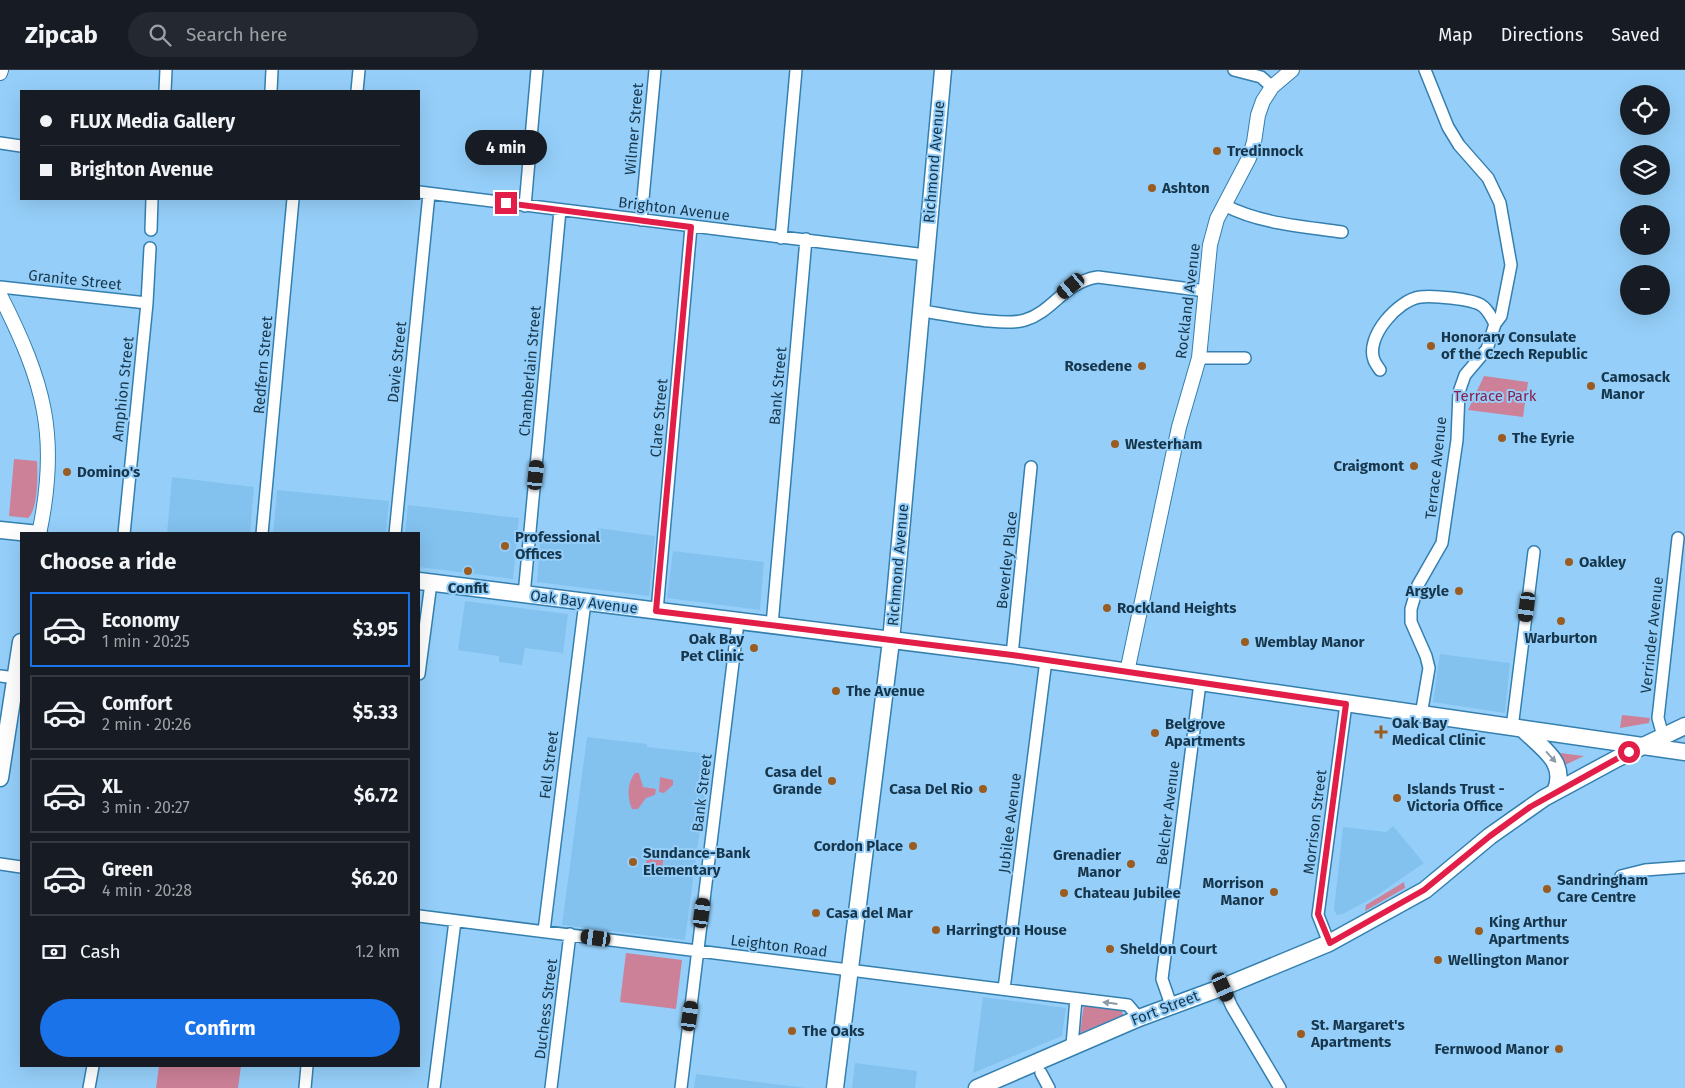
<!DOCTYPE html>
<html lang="en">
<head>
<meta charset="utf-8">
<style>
  :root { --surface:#171b24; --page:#242831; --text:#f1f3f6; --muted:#9ea1a6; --line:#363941; --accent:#1a73e8 }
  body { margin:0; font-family:"Fira Sans",sans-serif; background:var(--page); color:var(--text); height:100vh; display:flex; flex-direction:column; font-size:19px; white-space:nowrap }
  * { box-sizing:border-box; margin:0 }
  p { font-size:16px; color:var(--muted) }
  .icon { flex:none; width:28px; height:28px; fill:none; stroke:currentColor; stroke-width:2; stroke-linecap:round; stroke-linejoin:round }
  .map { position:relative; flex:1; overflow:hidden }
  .drawer { position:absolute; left:20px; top:462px; width:400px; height:535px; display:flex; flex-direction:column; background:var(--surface); border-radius:0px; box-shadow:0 5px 20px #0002 }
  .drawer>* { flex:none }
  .guide { position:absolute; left:20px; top:20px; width:400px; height:110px; border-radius:0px; box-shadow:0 5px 20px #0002; display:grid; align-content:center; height:110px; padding:0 20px; background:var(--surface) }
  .tools { position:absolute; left:1620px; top:15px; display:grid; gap:10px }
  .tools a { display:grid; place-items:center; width:50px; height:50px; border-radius:50%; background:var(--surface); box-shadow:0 5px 20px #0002; font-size:25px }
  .end { position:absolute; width:22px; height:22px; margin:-11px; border:6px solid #e11d48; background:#fff; box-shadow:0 0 0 2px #fff }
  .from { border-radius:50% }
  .bubble { position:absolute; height:35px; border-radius:18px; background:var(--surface); box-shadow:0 5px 20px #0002; font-size:16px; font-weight:700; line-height:35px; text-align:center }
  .car { position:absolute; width:15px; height:30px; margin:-15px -8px; border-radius:6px; box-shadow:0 0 4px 1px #0007; background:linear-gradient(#222 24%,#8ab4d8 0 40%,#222 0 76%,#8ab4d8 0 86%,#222 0) }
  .guide b { display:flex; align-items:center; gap:18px; height:48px; font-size:19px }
  .guide b+b { border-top:1px solid var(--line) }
  .guide i { width:12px; height:12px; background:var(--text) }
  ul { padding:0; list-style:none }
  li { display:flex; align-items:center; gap:15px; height:75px; margin:0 10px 8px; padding:0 10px; border:2px solid var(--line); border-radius:0px }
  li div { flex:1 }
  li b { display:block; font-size:19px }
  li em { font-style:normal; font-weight:700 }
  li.current { border-color:var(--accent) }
  li>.icon { width:45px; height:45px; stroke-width:1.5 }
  h2 { padding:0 20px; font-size:22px; line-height:60px }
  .pay { display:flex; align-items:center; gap:12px; height:55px; padding:0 20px; font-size:19px }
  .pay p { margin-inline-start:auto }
  .primary-button { display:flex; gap:10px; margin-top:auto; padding:10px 20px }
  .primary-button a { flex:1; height:58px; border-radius:30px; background:var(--accent); color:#fff; font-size:20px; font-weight:700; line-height:58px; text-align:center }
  header { display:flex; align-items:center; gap:30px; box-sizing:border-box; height:70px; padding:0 25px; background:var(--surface); border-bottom:1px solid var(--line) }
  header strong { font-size:24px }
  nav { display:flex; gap:28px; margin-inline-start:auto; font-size:18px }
  .search { width:350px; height:45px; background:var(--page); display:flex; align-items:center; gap:12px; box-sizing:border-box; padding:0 18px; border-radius:28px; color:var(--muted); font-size:19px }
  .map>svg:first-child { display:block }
  .built { fill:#83c2ef }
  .green { fill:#cc8198 }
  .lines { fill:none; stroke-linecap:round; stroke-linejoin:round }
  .minor-casing { stroke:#347faf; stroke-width:14 }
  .tertiary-casing { stroke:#347faf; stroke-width:16 }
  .secondary-casing { stroke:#347faf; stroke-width:19 }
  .minor { stroke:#fff; stroke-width:11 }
  .tertiary { stroke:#fff; stroke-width:14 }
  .secondary { stroke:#fff; stroke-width:16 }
  .oneway { fill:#8b9aa5 }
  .route { stroke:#e11d48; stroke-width:6 }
  .poi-dot { fill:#9a5c21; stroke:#95cff9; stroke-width:2 }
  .labels { text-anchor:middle; stroke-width:4; stroke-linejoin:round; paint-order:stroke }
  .street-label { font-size:15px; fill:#17364b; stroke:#95cff9 }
  .poi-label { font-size:15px; font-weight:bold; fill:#17364b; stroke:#95cff9; text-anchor:start }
  .park-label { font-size:15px; fill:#88204b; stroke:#95cff9 }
</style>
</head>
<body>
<header>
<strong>Zipcab</strong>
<div class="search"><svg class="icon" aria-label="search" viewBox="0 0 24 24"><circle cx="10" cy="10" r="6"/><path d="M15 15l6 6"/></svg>Search here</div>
<nav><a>Map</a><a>Directions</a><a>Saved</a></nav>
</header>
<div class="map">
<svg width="1685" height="1018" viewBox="0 0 1685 1018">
  <rect width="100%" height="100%" fill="#95cff9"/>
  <path class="built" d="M172,407L254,417L250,464H167Z
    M277,420L389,431L386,464H273Z
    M408,435L519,448L513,509L419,497V464H405Z
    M598,458L655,466L649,526L537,512L541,461L597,468Z
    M673,481L764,492L760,540L667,528Z
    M465,531L568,544L563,583L525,578L522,595L499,592V586L458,580Z
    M1440,584L1510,593L1505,643L1433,632Z
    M587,667L647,674V677L710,684L685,870L562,855Z
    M1393,756L1424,793L1376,826L1343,844L1337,845L1334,840L1343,757L1386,762Z
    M983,927L1066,938L1062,966L973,1003Z
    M855,993L917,1001L915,1018H852Z
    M696,1004L806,1018H694Z"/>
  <path class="green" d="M1484,306L1528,312L1523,347L1468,340Z
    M14,389L37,391C38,404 38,440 28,448L9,446Z
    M1622,645L1650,648L1649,653L1620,658Z
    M1552,682L1584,686L1565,695Z
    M635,703H639L643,717L656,719L655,725L646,728L638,739H632C627,728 627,713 635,703Z
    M660,707L673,710V715L664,723L659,722Z
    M648,778L665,780L662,797L646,794Z
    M1404,812L1405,818L1365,841L1366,835Z
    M626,883L682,890L676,939L620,932Z
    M1084,934L1121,939L1123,945L1080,963Z
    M159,996H241L238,1018H156Z"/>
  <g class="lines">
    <defs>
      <path id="minor" d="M1234,0L1261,7L1272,17
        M165,21L166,0
        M271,21L272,0
        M357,21L359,0
        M0,73L21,76
        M419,122L926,185
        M1224,135C1261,154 1301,156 1342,162
        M525,136L537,0
        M641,150L655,0
        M151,160L152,129
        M781,168L796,0
        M0,217L147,233
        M921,241C947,244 1002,257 1025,250C1054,241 1064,212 1098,207L1206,221
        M1199,288H1245
        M1380,300C1378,297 1375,293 1374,290C1365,267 1398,230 1420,227C1432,225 1471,229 1481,235C1488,239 1491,247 1495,254
        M124,464L147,233L150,178
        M262,464L293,129
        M395,464L429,124
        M524,525L560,140
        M657,541L691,157
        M772,555L806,169
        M1012,585L1031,397
        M419,604L431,513
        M0,606L16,608
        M1421,645L1429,598L1426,586L1411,552V539L1418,515L1442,473L1457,370L1459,322L1465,305L1487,279L1495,254L1501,246L1511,195L1500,133L1488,108L1459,75L1448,57L1425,0
        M1512,658L1534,482
        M1663,666L1658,648L1678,468
        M0,794L21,797
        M1621,806L1645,800L1685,797
        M419,846L1128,935L1139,948
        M544,861L585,532
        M1329,873L1318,845L1346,634
        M1223,917L1232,937L1280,1018
        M1004,919L1046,590
        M1171,935L1162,909L1200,613
        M1072,975L1076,929
        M1041,1003L1049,1018
        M89,1018L93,996
        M305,1018L307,996
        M434,1018L455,851
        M551,1018L570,864
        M681,1018L738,552"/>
      <path id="tertiary" d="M0,3L1,0
        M0,225C44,312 60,366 39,464
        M1127,602L1179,357L1199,288L1210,175L1217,149L1249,88L1254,72L1258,45L1263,31L1272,17L1292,0"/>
      <path id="secondary" d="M0,460L39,464
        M419,511L1012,585L1685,682
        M1524,660C1543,679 1568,693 1555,722
        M0,708L21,572
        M835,1018L891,571L943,0
        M977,1018L1139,948L1223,917L1329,873L1425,820L1490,766L1544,728L1618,688L1685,656"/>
    </defs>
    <use href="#minor" class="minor-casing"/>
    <use href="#tertiary" class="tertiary-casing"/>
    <use href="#secondary" class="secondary-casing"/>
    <use href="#minor" class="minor"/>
    <use href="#tertiary" class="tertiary"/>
    <use href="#secondary" class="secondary"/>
  </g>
  <defs><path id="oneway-solid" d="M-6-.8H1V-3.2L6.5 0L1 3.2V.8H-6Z" transform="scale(1.25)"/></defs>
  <g class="oneway">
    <use href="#oneway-solid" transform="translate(1551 687) rotate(48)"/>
    <use href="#oneway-solid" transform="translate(1110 933) rotate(-173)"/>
  </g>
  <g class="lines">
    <path class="route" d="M506,133L691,157L656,541L1012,585L1346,634L1318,844L1330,873L1424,820L1490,766L1530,737L1629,682"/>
  </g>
  <g class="poi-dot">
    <circle cx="1217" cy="81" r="5"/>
    <circle cx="1152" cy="118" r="5"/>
    <circle cx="1431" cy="276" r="5"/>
    <circle cx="1142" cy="296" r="5"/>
    <circle cx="1591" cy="316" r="5"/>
    <circle cx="1502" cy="368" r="5"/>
    <circle cx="1115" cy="374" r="5"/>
    <circle cx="1414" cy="396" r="5"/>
    <circle cx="67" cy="402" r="5"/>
    <circle cx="505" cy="476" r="5"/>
    <circle cx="1569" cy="492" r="5"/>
    <circle cx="468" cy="501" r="5"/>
    <circle cx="1459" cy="521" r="5"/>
    <circle cx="1107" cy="538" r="5"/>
    <circle cx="1561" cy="551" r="5"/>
    <circle cx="1245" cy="572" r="5"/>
    <circle cx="754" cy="578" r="5"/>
    <circle cx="836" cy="621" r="5"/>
    <path d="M1378.5 654.5h5v5h5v5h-5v5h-5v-5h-5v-5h5z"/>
    <circle cx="1155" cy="663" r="5"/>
    <circle cx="832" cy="711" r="5"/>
    <circle cx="983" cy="719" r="5"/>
    <circle cx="1397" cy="728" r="5"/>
    <circle cx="913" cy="776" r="5"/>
    <circle cx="633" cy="792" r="5"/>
    <circle cx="1131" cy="794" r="5"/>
    <circle cx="1547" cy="819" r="5"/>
    <circle cx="1274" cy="822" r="5"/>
    <circle cx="1064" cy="823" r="5"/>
    <circle cx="816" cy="843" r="5"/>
    <circle cx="936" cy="860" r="5"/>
    <circle cx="1479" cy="861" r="5"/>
    <circle cx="1110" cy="879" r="5"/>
    <circle cx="1438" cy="890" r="5"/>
    <circle cx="792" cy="961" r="5"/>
    <circle cx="1301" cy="964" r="5"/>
    <circle cx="1559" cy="979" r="5"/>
  </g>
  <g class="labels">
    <g class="street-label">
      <text transform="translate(634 59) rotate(-85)" y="5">Wilmer Street</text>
      <text transform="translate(934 92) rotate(-85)" y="5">Richmond Avenue</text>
      <text transform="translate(674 139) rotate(7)" y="5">Brighton Avenue</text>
      <text transform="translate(75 210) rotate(6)" y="5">Granite Street</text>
      <text transform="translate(1188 231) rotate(-83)" y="5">Rockland Avenue</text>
      <text transform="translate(397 292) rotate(-84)" y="5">Davie Street</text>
      <text transform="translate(263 295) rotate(-85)" y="5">Redfern Street</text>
      <text transform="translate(530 301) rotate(-85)" y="5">Chamberlain Street</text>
      <text transform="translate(778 316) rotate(-85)" y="5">Bank Street</text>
      <text transform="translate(123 319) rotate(-84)" y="5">Amphion Street</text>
      <text transform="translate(659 348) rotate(-85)" y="5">Clare Street</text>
      <text transform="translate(1436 398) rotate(-84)" y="5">Terrace Avenue</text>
      <text transform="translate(1007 490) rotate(-84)" y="5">Beverley Place</text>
      <text transform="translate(898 495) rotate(-85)" y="5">Richmond Avenue</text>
      <text transform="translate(584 532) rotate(7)" y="5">Oak Bay Avenue</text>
      <text transform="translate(1652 565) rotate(-84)" y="5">Verrinder Avenue</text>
      <text transform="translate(549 695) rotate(-83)" y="5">Fell Street</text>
      <text transform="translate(702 723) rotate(-83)" y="5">Bank Street</text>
      <text transform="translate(1168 743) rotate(-83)" y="5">Belcher Avenue</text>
      <text transform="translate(1315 752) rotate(-83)" y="5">Morrison Street</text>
      <text transform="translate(1010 753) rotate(-83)" y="5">Jubilee Avenue</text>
      <text transform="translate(779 876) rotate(7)" y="5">Leighton Road</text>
      <text transform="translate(1165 938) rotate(-21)" y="5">Fort Street</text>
      <text transform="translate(546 939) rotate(-83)" y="5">Duchess Street</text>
    </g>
    <g class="poi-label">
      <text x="1227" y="86">Tredinnock</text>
      <text x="1162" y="123">Ashton</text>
      <text x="1441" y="272">Honorary Consulate<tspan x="1441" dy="17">of the Czech Republic</tspan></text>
      <text x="1132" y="301" text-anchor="end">Rosedene</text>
      <text x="1601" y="312">Camosack<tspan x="1601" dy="17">Manor</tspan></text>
      <text x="1512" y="373">The Eyrie</text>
      <text x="1125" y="379">Westerham</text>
      <text x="1404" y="401" text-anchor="end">Craigmont</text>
      <text x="77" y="407">Domino's</text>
      <text x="515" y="472">Professional<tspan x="515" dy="17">Offices</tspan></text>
      <text x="1579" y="497">Oakley</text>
      <text x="468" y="523" text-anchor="middle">Confit</text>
      <text x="1449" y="526" text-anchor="end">Argyle</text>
      <text x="1117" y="543">Rockland Heights</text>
      <text x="1561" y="573" text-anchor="middle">Warburton</text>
      <text x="744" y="574" text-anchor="end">Oak Bay<tspan x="744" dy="17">Pet Clinic</tspan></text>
      <text x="1255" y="577">Wemblay Manor</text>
      <text x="846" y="626">The Avenue</text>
      <text x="1392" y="658">Oak Bay<tspan x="1392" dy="17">Medical Clinic</tspan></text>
      <text x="1165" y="659">Belgrove<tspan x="1165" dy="17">Apartments</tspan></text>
      <text x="822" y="707" text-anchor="end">Casa del<tspan x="822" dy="17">Grande</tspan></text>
      <text x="973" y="724" text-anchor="end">Casa Del Rio</text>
      <text x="1407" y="724">Islands Trust -<tspan x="1407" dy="17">Victoria Office</tspan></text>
      <text x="903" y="781" text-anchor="end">Cordon Place</text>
      <text x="643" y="788">Sundance-Bank<tspan x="643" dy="17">Elementary</tspan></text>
      <text x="1121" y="790" text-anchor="end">Grenadier<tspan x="1121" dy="17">Manor</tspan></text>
      <text x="1557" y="815">Sandringham<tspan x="1557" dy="17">Care Centre</tspan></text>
      <text x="1264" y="818" text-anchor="end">Morrison<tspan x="1264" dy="17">Manor</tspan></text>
      <text x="1074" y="828">Chateau Jubilee</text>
      <text x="826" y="848">Casa del Mar</text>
      <text x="1489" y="857">King Arthur<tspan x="1489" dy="17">Apartments</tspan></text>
      <text x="946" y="865">Harrington House</text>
      <text x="1120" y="884">Sheldon Court</text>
      <text x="1448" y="895">Wellington Manor</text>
      <text x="1311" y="960">St. Margaret's<tspan x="1311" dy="17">Apartments</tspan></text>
      <text x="802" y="966">The Oaks</text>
      <text x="1549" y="984" text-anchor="end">Fernwood Manor</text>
    </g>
    <g class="park-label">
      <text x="1495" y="331">Terrace Park</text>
    </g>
  </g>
</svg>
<div class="tools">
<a><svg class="icon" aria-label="locate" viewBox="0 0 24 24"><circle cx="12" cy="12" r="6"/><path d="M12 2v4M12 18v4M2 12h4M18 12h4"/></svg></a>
<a><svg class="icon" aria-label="layers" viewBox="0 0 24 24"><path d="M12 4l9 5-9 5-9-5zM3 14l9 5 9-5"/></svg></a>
<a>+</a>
<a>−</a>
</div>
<i class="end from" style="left:1629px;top:682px"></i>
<i class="end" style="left:506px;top:133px"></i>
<div class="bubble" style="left:465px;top:60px;width:82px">4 min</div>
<i class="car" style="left:1071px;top:216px;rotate:230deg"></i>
<i class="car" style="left:536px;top:405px;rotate:6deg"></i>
<i class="car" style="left:1527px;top:537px;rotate:187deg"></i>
<i class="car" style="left:702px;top:843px;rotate:8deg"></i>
<i class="car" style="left:596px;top:868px;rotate:278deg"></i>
<i class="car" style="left:1223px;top:917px;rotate:156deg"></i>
<i class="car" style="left:690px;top:946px;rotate:8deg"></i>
<div class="guide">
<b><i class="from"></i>FLUX Media Gallery</b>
<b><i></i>Brighton Avenue</b>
</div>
<section class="drawer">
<h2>Choose a ride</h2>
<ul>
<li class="current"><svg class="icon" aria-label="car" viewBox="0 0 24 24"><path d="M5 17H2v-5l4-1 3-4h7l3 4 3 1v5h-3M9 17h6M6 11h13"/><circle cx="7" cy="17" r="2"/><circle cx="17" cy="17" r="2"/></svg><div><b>Economy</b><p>1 min · 20:25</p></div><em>$3.95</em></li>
<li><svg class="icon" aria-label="car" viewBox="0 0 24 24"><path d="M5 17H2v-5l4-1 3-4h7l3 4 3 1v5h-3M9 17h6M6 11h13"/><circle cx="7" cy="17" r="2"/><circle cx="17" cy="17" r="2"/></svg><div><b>Comfort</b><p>2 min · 20:26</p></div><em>$5.33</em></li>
<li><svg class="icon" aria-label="car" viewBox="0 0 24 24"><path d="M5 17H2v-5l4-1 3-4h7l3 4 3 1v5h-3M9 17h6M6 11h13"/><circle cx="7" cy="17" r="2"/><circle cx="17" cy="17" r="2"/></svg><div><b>XL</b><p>3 min · 20:27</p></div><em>$6.72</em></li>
<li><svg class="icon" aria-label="car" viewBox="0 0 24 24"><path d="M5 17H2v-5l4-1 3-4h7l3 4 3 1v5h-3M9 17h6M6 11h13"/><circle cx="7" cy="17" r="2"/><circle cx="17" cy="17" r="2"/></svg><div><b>Green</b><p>4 min · 20:28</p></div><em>$6.20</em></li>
</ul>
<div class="pay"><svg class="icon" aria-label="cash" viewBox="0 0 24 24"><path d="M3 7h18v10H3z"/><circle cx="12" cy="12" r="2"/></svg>Cash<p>1.2 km</p></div>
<div class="primary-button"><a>Confirm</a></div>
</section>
</div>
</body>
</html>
